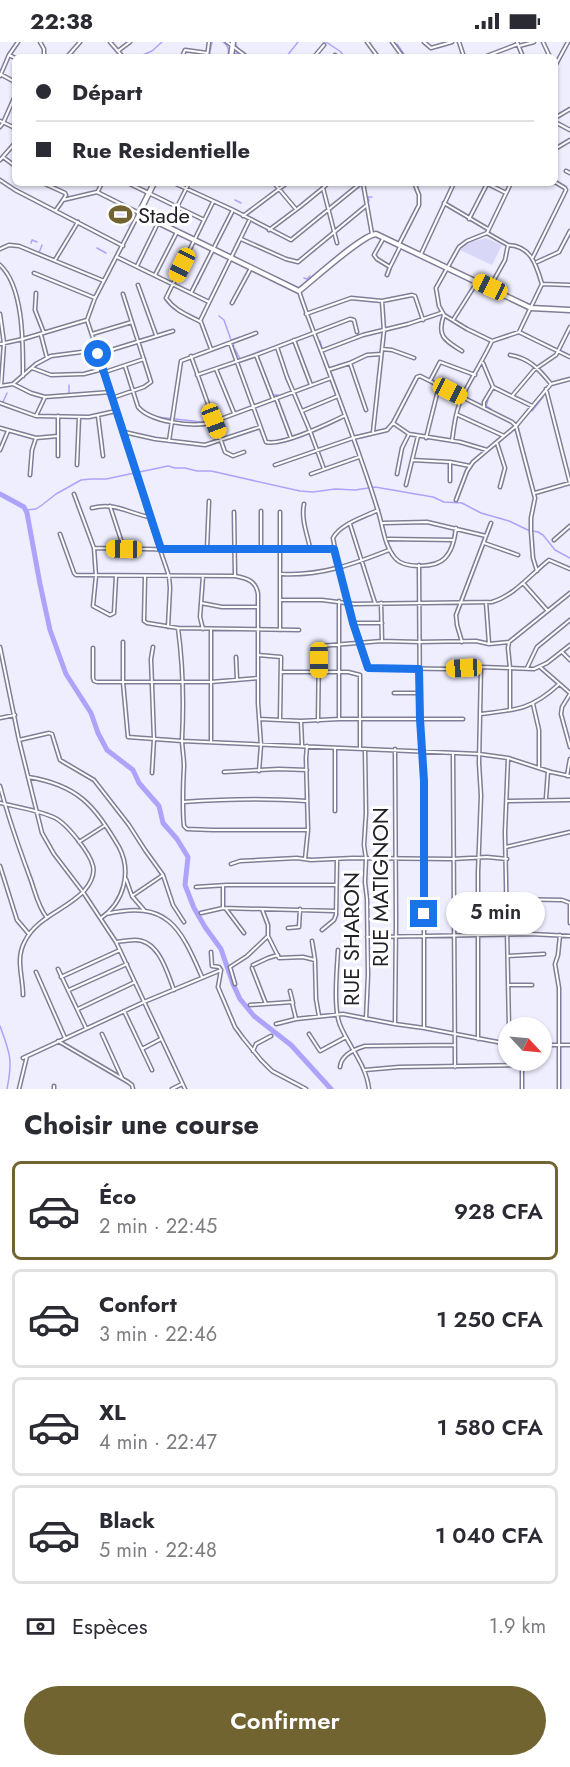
<!DOCTYPE html>
<html lang="fr">
<head>
<meta charset="utf-8">
<style>
  :root { --surface:#fff; --page:#f2f2f3; --text:#2b2b33; --muted:#7c7c81; --line:#e1e1e2; --accent:#716431 }
  body { margin:0; font-family:Jost,sans-serif; background:var(--page); color:var(--text); height:100vh; display:flex; flex-direction:column; font-size:22px; white-space:nowrap }
  * { box-sizing:border-box; margin:0 }
  p { font-size:20px; color:var(--muted) }
  .icon { flex:none; width:33px; height:33px; fill:none; stroke:currentColor; stroke-width:2; stroke-linecap:round; stroke-linejoin:round }
  .map { position:relative; height:1047px; overflow:hidden }
  .side { display:flex; flex-direction:column; background:var(--surface); flex:1 }
  .side>* { flex:none }
  .hud { position:absolute; left:12px; top:12px; width:546px; height:132px; border-radius:9px; box-shadow:0 2px 4px #0004; display:grid; align-content:center; height:132px; padding:0 24px; background:var(--surface) }
  .needle { width:39px; rotate:116deg }
  .fabs { position:absolute; left:498px; top:975px; display:grid; gap:12px }
  .fabs a { display:grid; place-items:center; width:54px; height:54px; border-radius:50%; background:var(--surface); box-shadow:0 2px 4px #0004; font-size:30px }
  .end { position:absolute; width:27px; height:27px; margin:-14px; border:8px solid #1a73e8; background:#fff; box-shadow:0 0 0 3px #fff }
  .from { border-radius:50% }
  .bubble { position:absolute; height:42px; border-radius:21px; background:var(--surface); box-shadow:0 2px 4px #0004; font-size:20px; font-weight:600; line-height:42px; text-align:center }
  .car { position:absolute; width:18px; height:36px; margin:-18px -9px; border-radius:8px; box-shadow:0 0 4px 2px #0007; background:linear-gradient(#f5c518 24%,#345 0 40%,#f5c518 0 76%,#345 0 86%,#f5c518 0) }
  .hud b { display:flex; align-items:center; gap:21px; height:57px; font-size:22px }
  .hud b+b { border-top:2px solid var(--line) }
  .hud i { width:15px; height:15px; background:var(--text) }
  ul { padding:0; list-style:none }
  li { display:flex; align-items:center; gap:18px; height:99px; margin:0 12px 9px; padding:0 12px; border:3px solid var(--line); border-radius:9px }
  li div { flex:1 }
  li b { display:block; font-size:22px }
  li em { font-style:normal; font-weight:600 }
  li.current { border-color:var(--accent) }
  li>.icon { width:54px; height:54px; stroke-width:1.5 }
  h2 { padding:0 24px; font-size:27px; line-height:72px }
  .pay { display:flex; align-items:center; gap:15px; height:66px; padding:0 24px; font-size:22px }
  .pay p { margin-inline-start:auto }
  .primary-button { display:flex; gap:12px; margin-top:auto; padding:12px 24px }
  .primary-button a { flex:1; height:69px; border-radius:36px; background:var(--accent); color:#fff; font-size:24px; font-weight:600; line-height:69px; text-align:center }
  .status { display:flex; justify-content:space-between; align-items:center; height:42px; padding:0 30px; background:var(--surface); direction:ltr }
  .status svg { height:16px; fill:currentColor }
  .map>svg:first-child { display:block }
  .green { fill:#d9d7f8 }
  .lines { fill:none; stroke-linecap:round; stroke-linejoin:round }
  .stream { stroke:#aea3fb; stroke-width:1.5 }
  .river { stroke:#aea3fb; stroke-width:5 }
  .street-casing { stroke:#807e96; stroke-width:5 }
  .secondary-casing { stroke:#807e96; stroke-width:7 }
  .street { stroke:#fff; stroke-width:2 }
  .secondary { stroke:#fff; stroke-width:4 }
  .route { stroke:#1a73e8; stroke-width:8 }
  .labels { text-anchor:middle; stroke-width:6; stroke-linejoin:round; paint-order:stroke }
  .poi-label { font-size:22px; fill:#21212a; stroke:#fff; text-anchor:start }
  .street-label { font-size:22px; fill:#21212a; stroke:#fff }
</style>
</head>
<body>
<div class="status"><b>22:38</b><svg viewBox="0 0 49 12"><path d="M0 12V9h3v3zM5 12V6h3v6zM10 12V3h3v9zM15 12V0h3v12zM26 1h20v11H26zM47 4h2v5h-2z"/></svg></div>
<div class="map">
<svg width="570" height="1047" viewBox="0 0 570 1047">
  <rect width="100%" height="100%" fill="#efeefe"/>
  <path class="green" d="M115,162L135,175L129,185L106,171Z
    M486,196L502,203L492,223L460,208L464,202Z"/>
  <g class="lines">
    <path class="stream" d="M112,0L113,1
      M223,0C229,4 229,8 228,15
      M235,0L237,5L249,15
      M326,0L341,10L344,15
      M397,2L406,15
      M234,12L237,11L242,15
      M138,15L152,9L162,0
      M209,15L212,0
      M256,15V14
      M286,15L298,0
      M141,146L149,149
      M235,158L241,161
      M369,159L368,155H372
      M230,178L233,172
      M228,182L229,179
      M31,201L32,198L37,200
      M42,203L39,211L47,214
      M97,206L106,211
      M304,236L307,237L310,234
      M198,242L202,232
      M219,274L224,278L231,298L240,295
      M411,280L421,276
      M124,281L133,279
      M242,295L245,293
      M320,299L322,306
      M233,302L234,305
      M235,307L240,317L263,308
      M329,325L354,394
      M286,337L288,340
      M69,343V351
      M110,351L116,368
      M273,353H278
      M488,358L486,364L491,367
      M0,360H3L7,351
      M340,364L341,368
      M532,369L543,355
      M116,370L122,388
      M157,375L202,380L212,378
      M352,397L355,405
      M355,397L360,410
      M26,468L36,467L42,463L56,452L81,438L91,437H106L168,424L175,426H185L197,429H211L300,449L313,450L335,447L355,448L375,445L433,455L444,460L462,461L481,471L509,479L528,488L538,490L543,493L555,508L570,516
      M0,984C10,1011 13,1018 7,1047"/>
    <path class="river" d="M0,452L24,465L27,471L40,542L50,588L66,632L91,671L98,691L107,708L133,728L139,741L159,764L163,781L177,797L188,815L185,843L194,866L205,885L221,907L233,942L240,957L254,974L291,1003L331,1047"/>
    <defs>
      <path id="street" d="M40,0L44,7V15
        M110,0L123,15
        M227,0L247,15
        M367,0L378,15
        M392,0L403,15
        M424,0L431,6L452,0
        M459,0L464,15
        M517,0L523,15
        M543,0L550,15
        M519,4L534,0
        M118,9L130,0
        M9,13L15,16
        M67,15L80,0
        M182,15L185,8L207,11
        M207,15L209,0
        M314,15L324,3
        M334,15L335,13
        M484,15L518,2
        M555,24L568,0
        M0,32L15,40
        M0,34L9,13L18,0
        M555,76L570,67
        M0,79L15,86
        M555,80L570,88
        M0,85L3,81L15,54
        M555,107L570,98
        M3,115L15,124
        M0,118L15,101
        M566,129L570,131
        M0,138L15,148L123,204
        M43,141L65,151L66,153L63,158
        M128,141L204,178
        M174,141L233,168L291,198L361,141
        M274,141L295,166
        M328,141L323,146L337,201
        M363,141L372,192
        M486,141L506,151
        M98,149L102,141
        M444,161L488,187
        M177,165L189,141
        M56,168L63,158L97,150L139,171L95,256L87,278L129,404L149,475L169,534L170,546L168,585
        M243,174L287,141
        M469,177L487,142
        M269,188L301,164L323,146
        M487,191L467,199L459,205L436,246L439,264L444,273L467,287L492,299L519,290L542,242L570,243
        M241,197L286,217L298,220L367,163
        M383,197L374,213L377,217L390,225L387,233
        M399,202L419,163V153L415,143
        M508,203C531,204 536,222 542,242
        M0,207L9,203L19,204L104,239
        M421,212L454,141
        M117,215L209,260
        M533,215L566,148L565,146L555,140
        M55,218L78,180
        M537,220L559,210L570,189
        M0,223C24,245 23,303 23,334
        M137,224L158,181
        M390,225L401,203
        M34,231L95,256
        M155,233L177,190
        M138,243L156,293
        M490,245L505,218L508,203L487,191L511,141
        M299,249C307,274 317,298 326,322C344,371 363,419 378,469C383,484 384,503 395,516C404,527 436,526 445,516C452,509 455,495 456,486
        M36,251L35,268L44,291
        M191,251L233,168
        M232,261L251,226
        M0,272L4,301L1,344
        M306,272L351,256L382,259L412,253L415,254L423,278
        M444,273C436,295 446,299 462,309
        M453,278L477,240
        M200,279L249,179
        M519,290L570,315
        M92,292L132,280
        M41,293L47,316
        M294,298L311,343
        M230,301L266,400C283,404 327,382 344,374
        M0,302L23,297L87,278
        M277,305L287,335L310,389L324,427
        M211,307L201,280C188,273 175,269 166,256L213,160
        M382,307L392,308L414,316
        M321,309L363,293L408,282L441,271
        M98,312L173,289
        M256,313L273,357
        M510,313C529,316 539,327 551,342
        M191,314L225,410L233,414L244,410
        M350,321L367,313L381,312
        M483,321L493,345L532,364
        M125,324L138,365C151,380 191,385 210,381L331,336
        M32,326L51,333L84,332L103,327
        M216,327L234,371
        M328,328L350,321L366,368
        M105,330L144,317
        M197,333L256,313L350,277L354,278L357,290
        M430,339L440,320L475,333
        M13,342L31,351L45,355L111,350
        M0,344L13,342L36,322L51,314L97,308
        M546,347L570,441
        M512,354L534,328L556,313L570,285
        M112,356L144,345L151,340L123,252
        M276,356L291,396
        M0,361L36,374L89,375L116,369
        M484,366V360L493,345
        M302,369L338,354
        M458,373L504,394
        M36,374L45,355
        M98,374L103,414
        M393,381L409,392L460,400L487,408
        M0,386L36,396L58,394
        M124,390L155,397L205,403L260,385
        M373,390L384,289L382,259
        M426,396L439,344
        M169,399L181,319L256,291
        M452,399C454,384 456,367 463,353C472,335 483,318 492,299
        M497,401L505,426L500,445
        M0,408L8,389
        M58,414V374
        M412,418L450,420L470,424
        M77,423L79,375
        M275,423L353,396L387,388L393,381L417,335L420,334L512,380L516,384L535,456L531,476V489L533,516L537,529
        M311,432L359,415
        M397,432L402,406L409,392
        M30,433L32,408L36,396
        M450,439V420
        M406,443L418,394
        M535,451L570,441
        M74,452L94,506L96,534L93,564L110,573L114,571L116,534
        M456,458L467,429L473,420L516,384L551,342L570,337
        M304,462C301,478 307,491 310,506
        M110,464L124,507
        M92,466C115,460 128,471 149,475
        M378,468C364,475 340,482 333,496L339,527L353,581L369,627L382,626L447,627L481,625L534,627L547,621L570,603
        M234,470L235,534
        M280,470V588
        M383,481L427,480L486,494
        M350,482L375,561
        M60,492L74,531L76,533L235,534C247,536 256,539 258,552V661L261,703L259,729
        M388,497L454,498
        M554,498L570,484
        M484,501L518,513
        M94,506L193,508L214,506L261,508L334,507
        M207,507L209,459
        M261,508V469
        M419,523L420,677L424,739V986
        M282,532C321,534 354,522 389,508
        M203,534L200,575L203,587
        M145,535L144,579L147,581L178,586L299,588
        M523,541L547,568
        M281,558H322L354,562L492,560C515,553 531,532 549,518L570,527
        M339,559V676
        M486,560L489,602
        M201,561L222,565H258
        M381,561L382,599
        M353,581H382
        M178,586C183,623 184,660 182,697C182,706 184,715 184,724C183,744 182,765 184,784L187,787L213,788H308
        M211,587V700
        M123,600V640L128,695L182,699L479,712L508,716L551,730L570,734
        M462,600L457,583L456,573L491,481
        M509,600L508,606L510,626V668
        M0,605L19,698L42,791L54,812L83,850L116,900L185,1047
        M93,606V636L94,639L97,640H211L258,636
        M562,610L570,618
        M258,613L281,615L280,677
        M236,615L237,638
        M540,625L570,651
        M527,626L537,605L570,578
        M281,630H348L360,633V706
        M394,651H419
        M570,652L562,665L561,672L570,705
        M533,662L539,688V725
        M480,672C515,668 531,668 558,643
        M0,676L15,673
        M259,677L301,679L339,677H463
        M301,679L302,703
        M318,679L319,606L320,604L382,599L419,600L476,599L489,602L509,600L570,551
        M19,698L49,691L52,692L60,718L94,738L129,783L145,808L163,833L173,863L184,880
        M335,706V769
        M365,707L366,771L364,803L366,817L365,840L367,857L368,933L366,977
        M395,707L396,880L395,982
        M453,711L455,1025
        M508,716L505,790L509,986
        M224,730L279,727L307,728
        M152,731L154,697L151,617L153,605
        M567,734L570,717
        M28,735C78,743 94,763 119,805C132,830 124,860 101,876
        M0,744C8,775 18,803 29,833C35,848 37,863 47,876
        M546,756L548,729
        M507,759L570,758
        M183,760C224,757 266,756 306,759
        M0,761C17,765 37,768 53,775C66,780 90,811 93,824C95,833 90,842 84,849C66,868 37,875 25,899C15,917 23,934 23,953
        M79,800L104,784
        M506,805L570,790
        M305,817L308,788L306,716L307,704
        M231,822L240,819L297,816L311,818L353,816L453,817L487,815L507,817
        M0,824L17,878L29,892
        M126,837L132,854L144,868
        M196,845L227,843H336
        M132,854L163,833
        M508,857L562,858L570,861
        M223,866V844
        M226,867L244,891
        M262,867L268,883V894L279,916L303,915L315,918L316,957L319,974
        M201,871L223,866L335,869
        M106,872C167,858 180,884 202,935
        M570,881V861
        M288,886L299,885L300,867
        M322,888L334,878L336,873L337,818
        M367,895L531,892L570,894
        M312,899L315,918
        M116,900C123,899 129,898 135,898C159,898 167,930 174,948
        M338,908C337,927 333,966 340,983C349,1005 366,1022 369,1047
        M211,910L212,924L219,925L221,928L218,945L235,985L243,996L261,1018L272,1029L306,1047
        M508,914L544,912
        M253,923L268,916L278,913
        M252,926L266,962
        M58,927L86,986
        M36,930L65,996
        M61,935L120,908
        M235,942L230,925L247,914L268,894
        M508,943H532
        M69,948L127,922
        M290,949L293,961
        M250,963L292,960L296,977
        M78,967L135,940
        M124,969L152,1028
        M276,982L296,977L343,972L395,982L424,986L508,1002
        M102,992L122,1036
        M309,992L320,1009L346,995
        M478,997V830L481,754L479,721L481,625
        M58,999L128,1040L132,1043L133,1047
        M542,1003H570
        M142,1007L161,997
        M253,1009L256,1002L271,994
        M23,1016L144,960L221,928
        M340,1025C341,1013 355,1007 365,1004L454,1003
        M365,1028L399,1025L522,1023
        M19,1047L27,1014
        M54,1047V1044
        M172,1047L182,1042
        M522,1047V1018
        M559,1047V946L555,922L558,913L560,893"/>
      <path id="secondary" d="M231,15L233,0
        M154,141L139,171L299,249C313,238 362,193 376,192L531,266L570,268"/>
    </defs>
    <use href="#street" class="street-casing"/>
    <use href="#secondary" class="secondary-casing"/>
    <use href="#street" class="street"/>
    <use href="#secondary" class="secondary"/>
  </g>
  <g class="lines">
    <path class="route" d="M98,312L161,507H334L353,581L368,626L419,627L420,677L424,739V872"/>
  </g>
  <defs>
    <symbol id="stadium-bare" viewBox="-9 -9 18 18"><path d="M0-5a6.5 5 0 1 0 0 10a6.5 5 0 1 0 0-10ZM-3.5-1.8h7v3.6h-7Z" fill="#716431" stroke="#fff" stroke-width="2.5" paint-order="stroke"/></symbol>
  </defs>
  <g fill-rule="evenodd">
    <use href="#stadium-bare" x="104" y="156" width="33" height="33"/>
  </g>
  <g class="labels">
    <g class="poi-label">
      <text x="138" y="181">Stade</text>
    </g>
    <g class="street-label">
      <text transform="translate(380 845) rotate(-90)" y="8">RUE MATIGNON</text>
      <text transform="translate(351 897) rotate(-90)" y="8">RUE SHARON</text>
    </g>
  </g>
</svg>
<div class="fabs">
<a><svg class="needle" viewBox="-14 -14 28 28"><path d="M0-13l5 13h-10z" fill="#e53935"/><path d="M0 13l5-13h-10z" fill="#7c7c81"/></svg></a>
</div>
<i class="end from" style="left:98px;top:312px"></i>
<i class="end" style="left:424px;top:872px"></i>
<div class="bubble" style="left:446px;top:850px;width:99px">5 min</div>
<i class="car" style="left:182px;top:223px;rotate:206deg"></i>
<i class="car" style="left:490px;top:245px;rotate:295deg"></i>
<i class="car" style="left:450px;top:349px;rotate:117deg"></i>
<i class="car" style="left:214px;top:379px;rotate:159deg"></i>
<i class="car" style="left:124px;top:507px;rotate:271deg"></i>
<i class="car" style="left:319px;top:618px;rotate:180deg"></i>
<i class="car" style="left:464px;top:626px;rotate:267deg"></i>
<div class="hud">
<b><i class="from"></i>Départ</b>
<b><i></i>Rue Residentielle</b>
</div>
</div>
<section class="side">
<h2>Choisir une course</h2>
<ul>
<li class="current"><svg class="icon" aria-label="car" viewBox="0 0 24 24"><path d="M5 17H2v-5l4-1 3-4h7l3 4 3 1v5h-3M9 17h6M6 11h13"/><circle cx="7" cy="17" r="2"/><circle cx="17" cy="17" r="2"/></svg><div><b>Éco</b><p>2 min · 22:45</p></div><em>928 CFA</em></li>
<li><svg class="icon" aria-label="car" viewBox="0 0 24 24"><path d="M5 17H2v-5l4-1 3-4h7l3 4 3 1v5h-3M9 17h6M6 11h13"/><circle cx="7" cy="17" r="2"/><circle cx="17" cy="17" r="2"/></svg><div><b>Confort</b><p>3 min · 22:46</p></div><em>1 250 CFA</em></li>
<li><svg class="icon" aria-label="car" viewBox="0 0 24 24"><path d="M5 17H2v-5l4-1 3-4h7l3 4 3 1v5h-3M9 17h6M6 11h13"/><circle cx="7" cy="17" r="2"/><circle cx="17" cy="17" r="2"/></svg><div><b>XL</b><p>4 min · 22:47</p></div><em>1 580 CFA</em></li>
<li><svg class="icon" aria-label="car" viewBox="0 0 24 24"><path d="M5 17H2v-5l4-1 3-4h7l3 4 3 1v5h-3M9 17h6M6 11h13"/><circle cx="7" cy="17" r="2"/><circle cx="17" cy="17" r="2"/></svg><div><b>Black</b><p>5 min · 22:48</p></div><em>1 040 CFA</em></li>
</ul>
<div class="pay"><svg class="icon" aria-label="cash" viewBox="0 0 24 24"><path d="M3 7h18v10H3z"/><circle cx="12" cy="12" r="2"/></svg>Espèces<p>1.9 km</p></div>
<div class="primary-button"><a>Confirmer</a></div>
</section>
</body>
</html>
